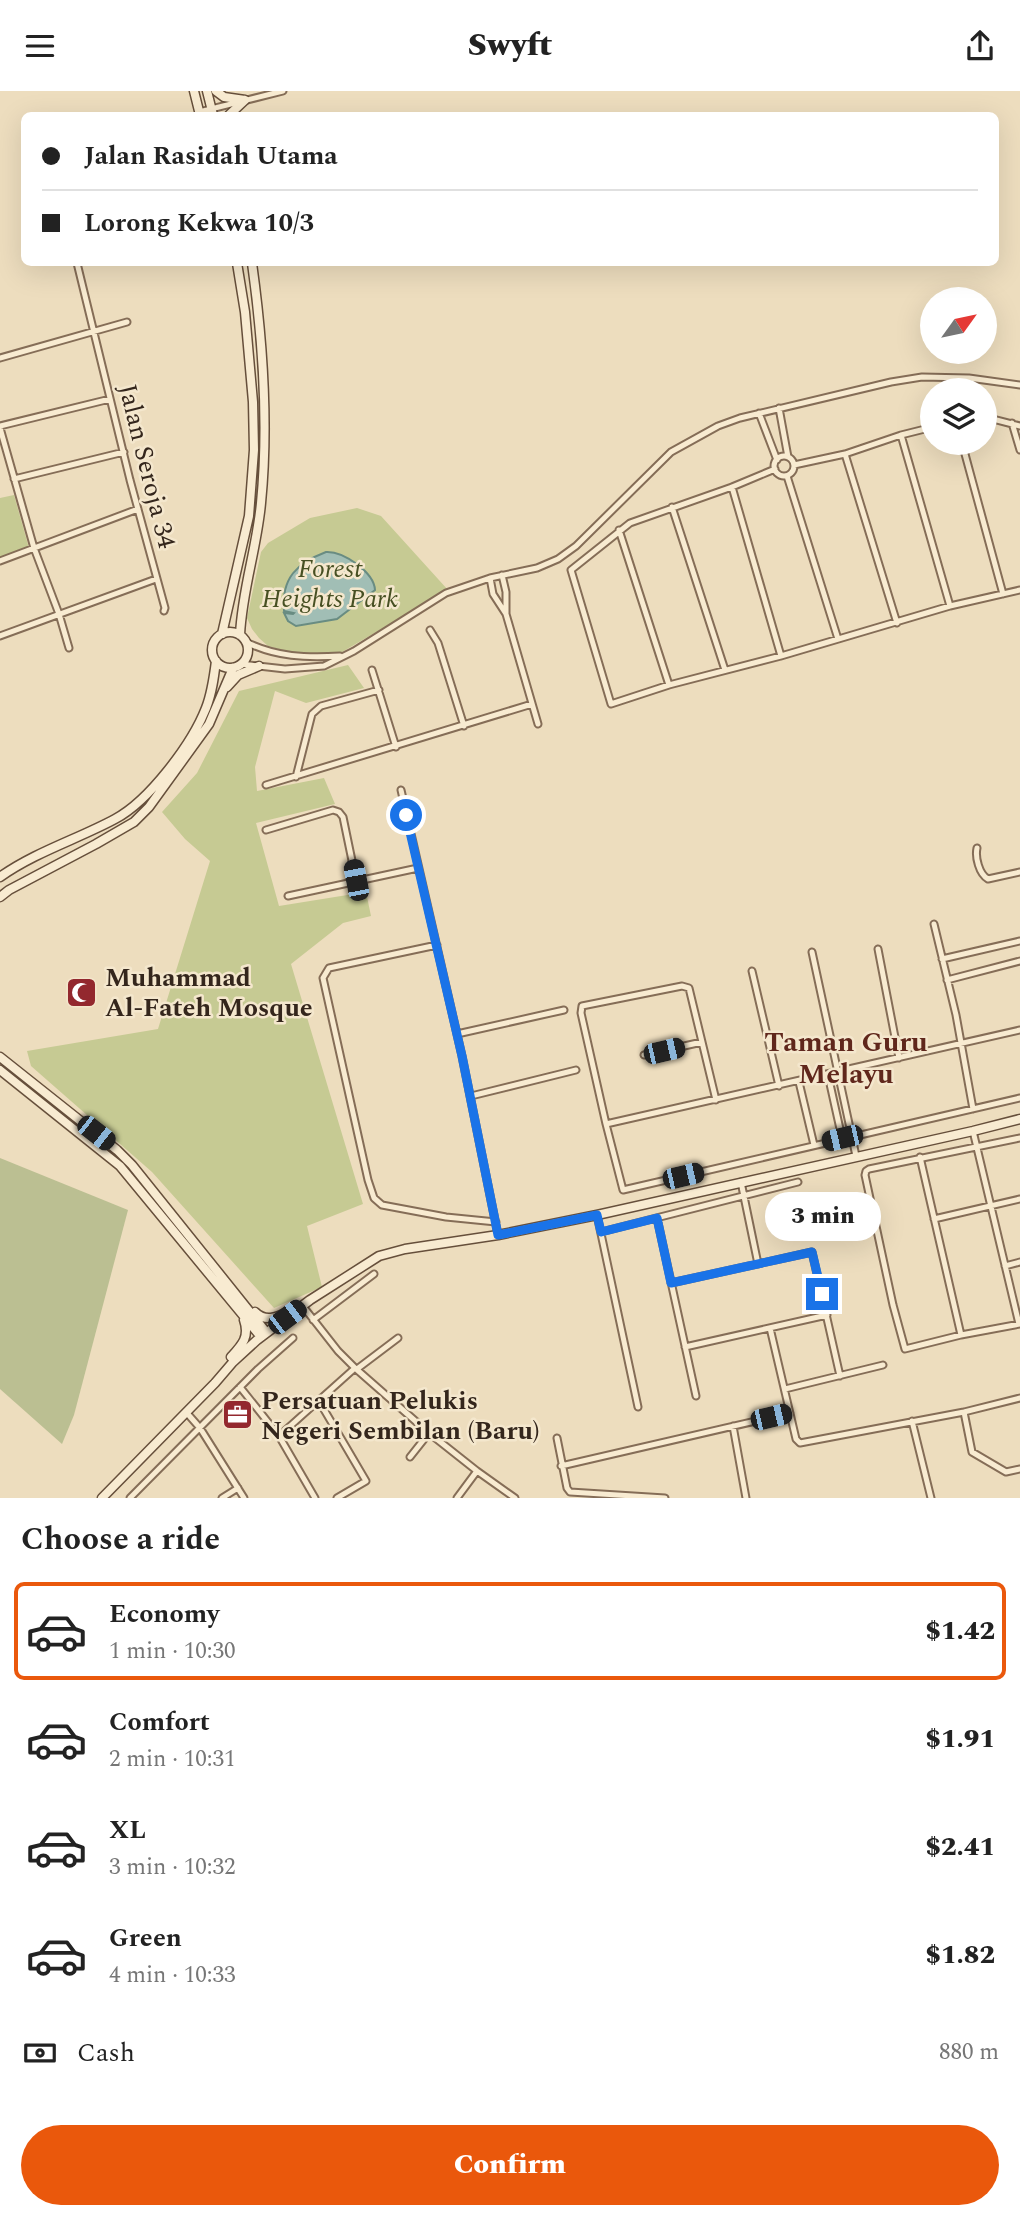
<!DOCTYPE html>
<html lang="en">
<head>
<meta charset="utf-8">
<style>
  :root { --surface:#fff; --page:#f2f2f2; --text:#222; --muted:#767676; --line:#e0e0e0; --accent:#ea580c }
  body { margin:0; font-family:Spectral,serif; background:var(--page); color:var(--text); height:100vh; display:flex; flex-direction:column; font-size:26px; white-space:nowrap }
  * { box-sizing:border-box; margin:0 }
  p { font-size:23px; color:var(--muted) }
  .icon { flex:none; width:38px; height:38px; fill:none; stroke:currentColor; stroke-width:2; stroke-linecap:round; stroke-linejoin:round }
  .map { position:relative; height:1407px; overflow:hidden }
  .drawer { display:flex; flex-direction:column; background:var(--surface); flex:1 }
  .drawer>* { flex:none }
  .top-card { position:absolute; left:21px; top:21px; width:978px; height:154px; border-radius:10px; box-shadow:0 7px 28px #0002; display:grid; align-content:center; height:154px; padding:0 21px; background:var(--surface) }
  .needle { width:46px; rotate:57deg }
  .buttons { position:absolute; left:920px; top:196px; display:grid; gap:14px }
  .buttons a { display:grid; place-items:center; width:77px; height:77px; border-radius:50%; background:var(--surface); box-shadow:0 7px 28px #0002; font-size:35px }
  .end { position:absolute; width:32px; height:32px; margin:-16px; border:9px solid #1a73e8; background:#fff; box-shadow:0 0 0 4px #fff }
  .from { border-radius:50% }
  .bubble { position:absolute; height:49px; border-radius:24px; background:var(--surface); box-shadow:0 7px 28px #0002; font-size:23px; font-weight:800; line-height:49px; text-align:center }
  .car { position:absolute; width:21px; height:42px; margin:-21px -10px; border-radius:9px; box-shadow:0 0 5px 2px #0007; background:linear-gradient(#222 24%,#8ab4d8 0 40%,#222 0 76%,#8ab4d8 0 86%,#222 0) }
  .top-card b { display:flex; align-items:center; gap:24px; height:66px; font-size:26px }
  .top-card b+b { border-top:2px solid var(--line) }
  .top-card i { width:18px; height:18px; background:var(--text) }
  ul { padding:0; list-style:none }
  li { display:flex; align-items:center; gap:21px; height:98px; margin:0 14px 10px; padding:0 7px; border:4px solid transparent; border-radius:10px }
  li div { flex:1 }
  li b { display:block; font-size:26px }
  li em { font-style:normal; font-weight:800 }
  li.selected { border-color:var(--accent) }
  li>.icon { width:63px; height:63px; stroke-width:1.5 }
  h2 { padding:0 21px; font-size:32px; line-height:84px }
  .pay { display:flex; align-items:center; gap:18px; height:77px; padding:0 21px; font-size:26px }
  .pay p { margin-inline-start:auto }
  .primary-button { display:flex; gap:14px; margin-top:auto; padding:14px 21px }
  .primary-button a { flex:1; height:80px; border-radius:42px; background:var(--accent); color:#fff; font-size:28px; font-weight:800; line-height:80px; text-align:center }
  header { display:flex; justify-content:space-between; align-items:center; height:91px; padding:0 21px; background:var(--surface); font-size:32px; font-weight:800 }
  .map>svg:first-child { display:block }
  .green { fill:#c6ca93 }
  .cemetery { fill:#bbbf92 }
  .water { fill:#a1beb5; stroke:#698c82; stroke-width:2 }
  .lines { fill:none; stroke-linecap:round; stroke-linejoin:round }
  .street-casing { stroke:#856d57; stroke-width:9 }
  .secondary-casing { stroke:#664f3b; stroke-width:11 }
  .street { stroke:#f8ebd1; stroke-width:5 }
  .secondary { stroke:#f8ebd1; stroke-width:8 }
  .route { stroke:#1a73e8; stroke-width:9 }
  .labels { text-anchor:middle; stroke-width:5; stroke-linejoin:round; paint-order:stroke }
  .street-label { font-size:26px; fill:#34261c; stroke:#f4e7cd }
  .park-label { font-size:26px; font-style:italic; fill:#475023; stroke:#f4e7cd }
  .poi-label { font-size:26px; font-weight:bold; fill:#34261c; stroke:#f4e7cd; text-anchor:start }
  .neighbourhood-label { font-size:28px; font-weight:bold; fill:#60271c; stroke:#f4e7cd }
</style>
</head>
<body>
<header><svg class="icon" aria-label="menu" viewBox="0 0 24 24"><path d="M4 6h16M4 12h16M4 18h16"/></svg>Swyft<svg class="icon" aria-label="share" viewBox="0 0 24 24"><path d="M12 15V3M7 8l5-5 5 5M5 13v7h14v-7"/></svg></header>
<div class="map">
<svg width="1020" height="1407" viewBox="0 0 1020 1407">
  <rect width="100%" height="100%" fill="#edddbe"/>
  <path class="green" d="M14,404L29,457L0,468V407Z
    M357,417L381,425L448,499L342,561L307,563L289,561L268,555L259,547L252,538L247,527L261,461L268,452L310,427Z
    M348,574L364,597L306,612L275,600L255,676L257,700L324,687L335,713L256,732L279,815L366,801L371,825L343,832L291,873L363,1113L307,1135L322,1196L274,1217L152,1081L31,975L27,960L158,938L210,770L185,748L162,721L197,682L239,600Z"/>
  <path class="cemetery" d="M0,1067L128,1119L74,1324L62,1353L0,1298Z"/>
  <path class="water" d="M326,461C343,460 374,481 375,499L337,528L296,535L288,530L284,522L293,523L294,522L284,520C281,487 297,472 326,461Z"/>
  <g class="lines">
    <defs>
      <path id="street" d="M199,21L283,0
        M77,172L130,389L165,517L164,520
        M0,267L127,231
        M779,317L788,366
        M759,322L777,369
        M985,326L1020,335
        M1012,332L1020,359
        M0,335L110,308
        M0,337L34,457L59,523L69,557
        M901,344L950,515
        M962,352L1003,503
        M845,363L897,532
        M774 375a10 10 0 1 1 20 0a10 10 0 1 1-20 0Z
        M794,374L845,363L901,344L933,336
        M775,378L732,396L630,432L571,479L611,613L669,594L781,565L950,515L1020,499
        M787,385L838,548
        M14,388L124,361
        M732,396L781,565
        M672,416L725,579
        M619,439L669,594
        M0,470L138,418
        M502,484L506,501V523L538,633
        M490,487L493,503L506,523
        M430,539L438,552L464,635
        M0,545L156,488
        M246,551C276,566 306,567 340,565
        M241,573L285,578L324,575L354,560L446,502L490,487L537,477L558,468L576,455L671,361L718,335L740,327L891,291L922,286L969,287L1020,294
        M372,579L396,656
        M296,686L312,623L321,615L379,599
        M266,694L532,613
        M401,699L462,965L498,1144
        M266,739L333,719L339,721L343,726L356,789
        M977,757C975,766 979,783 988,788L1020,781
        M288,805L418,777
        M934,833L956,924L973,1018
        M437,854L329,877L323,887L368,1089L374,1107L382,1114L446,1126L496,1131
        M878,858L899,967
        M812,861L856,1065
        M942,868L1020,850
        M752,880L779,995
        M947,889L1020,870
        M457,943L564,919
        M644,964L702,951
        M828,984L842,1047
        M799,991L814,1054
        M471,1005L576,979
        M716,1009L689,897L682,895L582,915L581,922L606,1033L623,1099L1020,1007
        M606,1033L1020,939
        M973,1040L1019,1233
        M1020,1047L869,1078L866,1080L865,1084L893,1214L905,1258L961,1244L1020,1233
        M920,1066L961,1244
        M741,1091L758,1173
        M597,1124L638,1316
        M657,1127L696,1305
        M934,1128L1020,1108
        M601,1141L798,1091
        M1005,1175L1020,1171
        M671,1192L812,1161L840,1285
        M302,1214L338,1260L355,1277L429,1342L477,1380L515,1407
        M313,1229L374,1183
        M770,1237L796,1348L800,1352L964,1321L1020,1307
        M685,1256L827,1224
        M357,1278L398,1247
        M240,1296L279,1345L315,1407
        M785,1298L883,1274
        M319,1310L366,1390L337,1407
        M186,1321L200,1337L244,1407
        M964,1321L972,1361L1006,1381L1020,1378
        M912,1330L931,1407
        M733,1335L746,1407
        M279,1345L355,1277
        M557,1347L567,1397L570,1401L665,1407
        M410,1366L429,1342
        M561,1375L790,1322
        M130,1407L258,1278L293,1247
        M222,1407L238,1397
        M457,1407L477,1380"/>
      <path id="secondary" d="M194,0L200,24
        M207,0L213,24
        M216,0L224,6L245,9
        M229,24L245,9
        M212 559a18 18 0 1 1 36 0a18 18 0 1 1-36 0Z
        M222,543L249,425L254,359L253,311L245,221L237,172
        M240,544C242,499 257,457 261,412C269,332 263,251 252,172
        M227,596L238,584L259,575
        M0,786C35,761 78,748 115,728C149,710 192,653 206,617C212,602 214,586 216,570
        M0,806L9,799L96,753L134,731L149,716L209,633L233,577
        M0,966L117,1059L132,1074L266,1241
        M0,979L120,1075L261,1246
        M255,1221C265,1231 276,1227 287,1221
        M231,1266C242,1254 250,1246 244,1229
        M102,1407L215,1292L233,1271L257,1249L310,1209L379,1165L405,1158L498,1144L597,1124L973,1040L1020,1028"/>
    </defs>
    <use href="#street" class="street-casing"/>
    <use href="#secondary" class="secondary-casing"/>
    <use href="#street" class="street"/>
    <use href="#secondary" class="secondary"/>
  </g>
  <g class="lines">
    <path class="route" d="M406,724L462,965L498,1144L597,1124L601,1141L657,1127L671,1192L812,1161L822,1203"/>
  </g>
  <defs>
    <symbol id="mosque-square" viewBox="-11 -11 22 22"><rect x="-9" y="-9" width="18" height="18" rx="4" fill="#93282e" stroke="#f4e7cd"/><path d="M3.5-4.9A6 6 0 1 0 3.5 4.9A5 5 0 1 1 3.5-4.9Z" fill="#fff"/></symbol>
    <symbol id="office-square" viewBox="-11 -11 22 22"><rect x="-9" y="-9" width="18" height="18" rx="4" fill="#93282e" stroke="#f4e7cd"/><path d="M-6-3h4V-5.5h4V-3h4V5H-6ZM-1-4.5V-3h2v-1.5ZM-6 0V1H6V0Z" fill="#fff"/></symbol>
  </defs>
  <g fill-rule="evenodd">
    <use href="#mosque-square" x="64" y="884" width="35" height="35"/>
    <use href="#office-square" x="220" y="1306" width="35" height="35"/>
  </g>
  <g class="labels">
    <g class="street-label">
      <text transform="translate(148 375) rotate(76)" y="9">Jalan Seroja 34</text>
    </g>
    <g class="park-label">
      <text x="330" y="486">Forest<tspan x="330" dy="30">Heights Park</tspan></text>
    </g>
    <g class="poi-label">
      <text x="105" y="895">Muhammad<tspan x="105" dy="30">Al-Fateh Mosque</tspan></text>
      <text x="261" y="1318">Persatuan Pelukis<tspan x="261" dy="30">Negeri Sembilan (Baru)</tspan></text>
    </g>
    <g class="neighbourhood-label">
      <text x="846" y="960">Taman Guru<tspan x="846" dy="32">Melayu</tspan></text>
    </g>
  </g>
</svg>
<div class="buttons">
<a><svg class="needle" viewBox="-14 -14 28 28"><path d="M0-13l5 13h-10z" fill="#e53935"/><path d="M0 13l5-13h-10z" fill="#767676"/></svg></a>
<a><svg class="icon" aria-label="layers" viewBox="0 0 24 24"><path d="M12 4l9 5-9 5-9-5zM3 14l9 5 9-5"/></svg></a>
</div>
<i class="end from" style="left:406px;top:724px"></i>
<i class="end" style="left:822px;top:1203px"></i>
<div class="bubble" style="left:765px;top:1101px;width:116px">3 min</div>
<i class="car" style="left:356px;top:789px;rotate:349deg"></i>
<i class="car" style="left:664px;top:960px;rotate:77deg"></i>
<i class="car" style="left:96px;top:1042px;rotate:128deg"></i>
<i class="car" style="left:842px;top:1047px;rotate:257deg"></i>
<i class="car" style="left:683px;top:1085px;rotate:77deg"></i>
<i class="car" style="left:287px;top:1226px;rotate:53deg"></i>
<i class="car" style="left:771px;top:1326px;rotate:77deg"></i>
<div class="top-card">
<b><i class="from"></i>Jalan Rasidah Utama</b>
<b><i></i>Lorong Kekwa 10/3</b>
</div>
</div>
<section class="drawer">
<h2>Choose a ride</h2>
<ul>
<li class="selected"><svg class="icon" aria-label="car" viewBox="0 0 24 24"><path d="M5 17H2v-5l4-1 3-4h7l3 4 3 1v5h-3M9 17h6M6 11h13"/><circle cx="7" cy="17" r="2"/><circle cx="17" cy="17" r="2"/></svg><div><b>Economy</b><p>1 min · 10:30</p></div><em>$1.42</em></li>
<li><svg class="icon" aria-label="car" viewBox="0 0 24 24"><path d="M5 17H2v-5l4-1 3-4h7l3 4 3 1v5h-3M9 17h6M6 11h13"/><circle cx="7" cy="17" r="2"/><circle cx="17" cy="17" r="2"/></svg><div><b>Comfort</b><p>2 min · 10:31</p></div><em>$1.91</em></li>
<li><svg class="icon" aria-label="car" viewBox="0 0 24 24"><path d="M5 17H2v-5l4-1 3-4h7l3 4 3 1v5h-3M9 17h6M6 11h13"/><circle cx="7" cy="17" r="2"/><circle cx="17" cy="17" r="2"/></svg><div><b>XL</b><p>3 min · 10:32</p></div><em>$2.41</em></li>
<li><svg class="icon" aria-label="car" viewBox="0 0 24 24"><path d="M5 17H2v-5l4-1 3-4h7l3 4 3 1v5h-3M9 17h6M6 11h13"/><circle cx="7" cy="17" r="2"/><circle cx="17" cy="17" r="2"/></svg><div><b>Green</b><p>4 min · 10:33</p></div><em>$1.82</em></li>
</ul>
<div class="pay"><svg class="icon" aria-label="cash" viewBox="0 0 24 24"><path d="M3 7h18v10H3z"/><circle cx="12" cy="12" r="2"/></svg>Cash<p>880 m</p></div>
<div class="primary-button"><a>Confirm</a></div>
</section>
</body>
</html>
